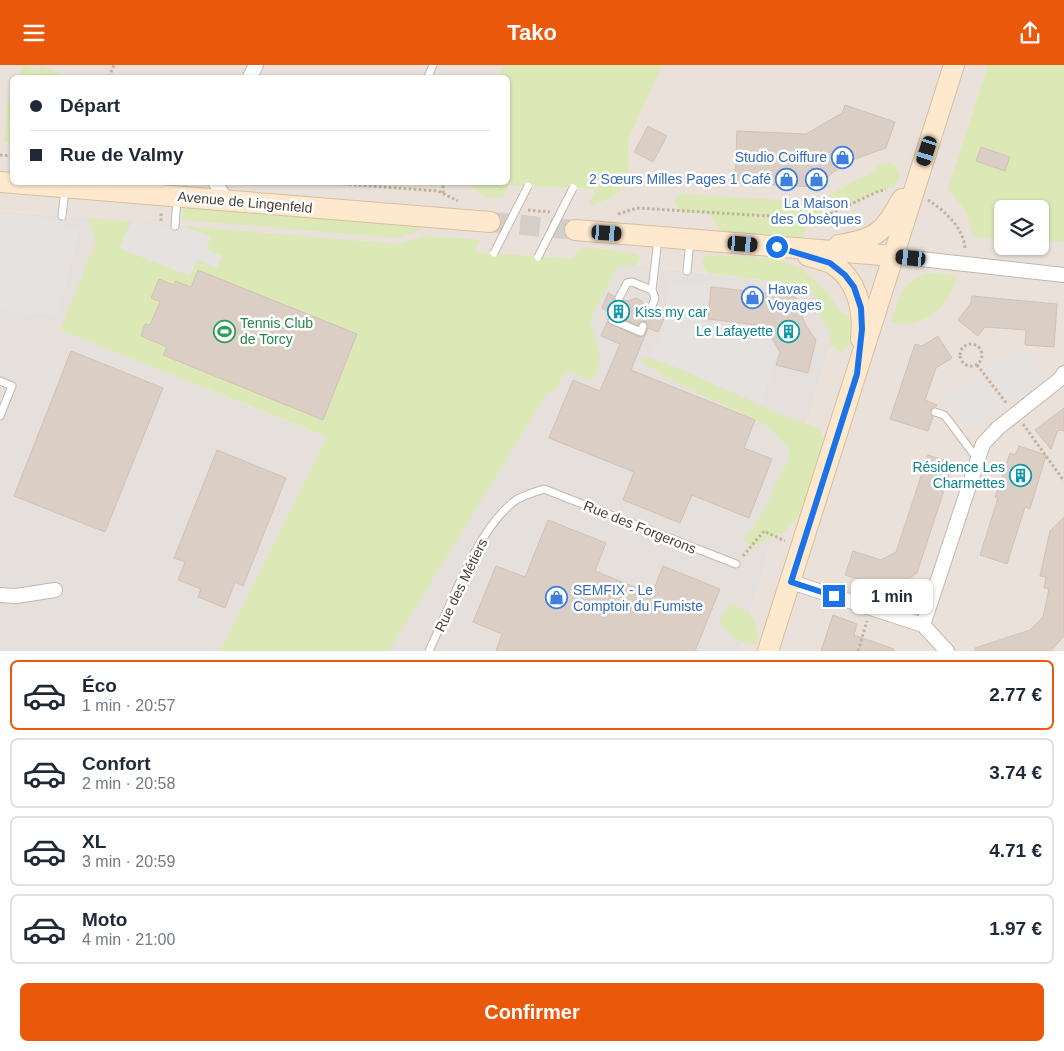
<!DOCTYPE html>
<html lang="fr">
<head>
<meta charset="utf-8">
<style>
  :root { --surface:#fff; --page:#f2f2f3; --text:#1f2937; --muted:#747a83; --line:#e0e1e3; --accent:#ea580c }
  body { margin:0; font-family:Arial,sans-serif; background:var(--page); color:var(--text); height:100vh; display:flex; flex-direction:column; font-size:19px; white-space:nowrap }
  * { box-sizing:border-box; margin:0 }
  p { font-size:16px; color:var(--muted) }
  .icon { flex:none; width:28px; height:28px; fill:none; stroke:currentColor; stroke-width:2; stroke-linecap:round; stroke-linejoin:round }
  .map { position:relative; height:586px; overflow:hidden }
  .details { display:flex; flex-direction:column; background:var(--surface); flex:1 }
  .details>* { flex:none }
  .guide { position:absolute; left:10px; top:10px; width:500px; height:110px; border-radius:8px; box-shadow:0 1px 4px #0004; display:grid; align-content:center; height:110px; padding:0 20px; background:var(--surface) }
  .buttons { position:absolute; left:994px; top:135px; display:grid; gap:10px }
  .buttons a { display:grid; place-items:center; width:55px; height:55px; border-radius:8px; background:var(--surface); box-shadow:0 1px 4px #0004; font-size:25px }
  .end { position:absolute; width:22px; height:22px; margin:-11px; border:6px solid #1a73e8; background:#fff; box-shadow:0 0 0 2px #fff }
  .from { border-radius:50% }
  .bubble { position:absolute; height:35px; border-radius:8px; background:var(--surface); box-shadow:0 1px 4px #0004; font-size:16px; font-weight:700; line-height:35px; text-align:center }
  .car { position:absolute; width:15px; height:30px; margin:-15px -8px; border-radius:6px; box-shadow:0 0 4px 1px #0007; background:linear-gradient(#222 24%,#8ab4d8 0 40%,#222 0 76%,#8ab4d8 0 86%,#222 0) }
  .guide b { display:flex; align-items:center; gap:18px; height:48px; font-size:19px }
  .guide b+b { border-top:1px solid var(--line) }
  .guide i { width:12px; height:12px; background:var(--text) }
  ul { padding:9px 0 0; list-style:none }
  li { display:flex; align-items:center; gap:15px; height:70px; margin:0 10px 8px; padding:0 10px; border:2px solid var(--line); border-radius:8px }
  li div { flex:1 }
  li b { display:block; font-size:19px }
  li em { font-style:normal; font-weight:700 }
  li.active { border-color:var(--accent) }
  li>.icon { width:45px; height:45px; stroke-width:1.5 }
  .button { display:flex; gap:10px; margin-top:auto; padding:10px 20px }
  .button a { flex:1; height:58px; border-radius:8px; background:var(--accent); color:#fff; font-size:20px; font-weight:700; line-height:58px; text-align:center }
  header { display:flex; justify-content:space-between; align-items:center; height:65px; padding:0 20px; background:var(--accent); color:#fff; font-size:22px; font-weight:700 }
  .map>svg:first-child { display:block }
  .residential { fill:#eae2da; fill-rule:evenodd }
  .industrial { fill:#e6e0dd }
  .green { fill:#dce9b6 }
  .parking { fill:#e5e2e0 }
  .building { fill:#dbcec4; stroke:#d2c1b5 }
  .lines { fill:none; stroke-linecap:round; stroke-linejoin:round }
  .secondary-tunnel { stroke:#d4cec8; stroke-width:20; stroke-dasharray:20 10; stroke-linecap:butt }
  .lane-casing { stroke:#c2b7ae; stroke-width:9 }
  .street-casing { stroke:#c2b7ae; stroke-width:16 }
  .secondary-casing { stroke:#d8be9f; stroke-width:22 }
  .path { stroke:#c3b0a0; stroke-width:3; stroke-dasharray:2.5 2.5; stroke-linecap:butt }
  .lane { stroke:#fff; stroke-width:7 }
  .street { stroke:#fff; stroke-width:14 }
  .secondary { stroke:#fee9ce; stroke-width:20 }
  .lane-bridge-casing { stroke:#c2b7ae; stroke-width:9; stroke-linecap:butt }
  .lane-bridge { stroke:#fff; stroke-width:7 }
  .route { stroke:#1a73e8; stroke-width:6 }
  .labels { text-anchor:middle; stroke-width:5; stroke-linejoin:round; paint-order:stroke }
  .shop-label { font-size:14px; fill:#366cbe; stroke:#fff; text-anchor:end }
  .street-label { font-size:14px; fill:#4b4139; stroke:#fff }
  .culture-label { font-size:14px; fill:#0d838f; stroke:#fff; text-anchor:end }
  .leisure-label { font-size:14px; fill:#27864d; stroke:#fff; text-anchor:start }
</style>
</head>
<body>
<header><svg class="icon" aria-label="menu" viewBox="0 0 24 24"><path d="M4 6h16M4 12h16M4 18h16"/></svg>Tako<svg class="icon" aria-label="share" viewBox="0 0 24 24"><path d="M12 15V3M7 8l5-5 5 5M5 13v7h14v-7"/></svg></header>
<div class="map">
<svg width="1064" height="586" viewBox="0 0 1064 586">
  <rect width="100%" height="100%" fill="#f6f1ec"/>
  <path class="residential" d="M0,0H1064V586H739L830,280L796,219L619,198L475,187L339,377L60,265L88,153L0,146ZM12,12H508V118H12ZM1002,144H1040V181H1002Z"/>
  <path class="industrial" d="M0,146L88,153L96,176L60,265L339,377L475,187L619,198L796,219L820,229L832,256L830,280L739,586H0Z"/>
  <path class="green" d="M24,0L39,6L41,0L70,12H18Z
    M506,0H662L628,75L629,98L626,113L619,127L613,132L592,140L589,139L596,124L509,120L503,132C488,135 478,131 470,118H508V12H497Z
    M988,0H1064V177L1040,176V144H1002V174L973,172L966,147L948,124Z
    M12,26V77H4L7,38Z
    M886,98C896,99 897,102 900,111L893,122L879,126L819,154H805V169L801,174L728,170L719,164L710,149L679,147L674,135L679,129L786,135L826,132L858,114L868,111L881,99Z
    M183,141L422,161L421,165L397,173L182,155Z
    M88,153L398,179L426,171L480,175L475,187L561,193L571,194L583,182L634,188L640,192L637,200L618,201L590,255C594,274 607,296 594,314H586L568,306L561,313L556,325L547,328L389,586H220L327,372L60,265L96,176Z
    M716,190L778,194L802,204L827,227L841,247L849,252L855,260L851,279L841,287L830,280L831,266C817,256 819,240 813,226L796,219L708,208L704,203L702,196L706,191Z
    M931,208L957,211C951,240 923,266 891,257C898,234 904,213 931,208Z
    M643,291L682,305L781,350L815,361L822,367L823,377L810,425L799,451L784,467L751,483L744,474L763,446L771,432L775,418L789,396V383L767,361L667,313L642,297Z
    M737,540C751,549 763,562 756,579C741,581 726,567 719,556L729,541Z"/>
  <path class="parking" d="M0,148L58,154V159L80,165L57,250L10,247L0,244Z
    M131,157L185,162L211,172L206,184L222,191L217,203L197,195L190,211L119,183Z
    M669,217L708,220L705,256L708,258L763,263L778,288L761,339L651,291L663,264Z
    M1018,280L1043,313L1010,337L986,304Z
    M979,309L1004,342L970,367L945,335Z"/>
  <path class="building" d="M845,40L895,57L886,83L852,95L832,108L819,122L735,118L737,66L806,69L842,48Z
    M648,61L667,71L653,97L634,87Z
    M981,82L1010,92L1005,106L976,96Z
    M198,205L357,269L323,355L163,290L167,282L141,271L145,259L150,260L160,237L151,233L159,214L174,220L175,216L191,222Z
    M711,222L795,231L805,259L816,275L808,308L776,300L780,287L765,261L708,254Z
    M608,228L614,231V235L619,238L624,235L628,236L636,233L642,236L648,251L655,248L665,252L658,267L648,263L631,305L755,355L744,383L772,394L749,453L692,430L680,458L623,435L634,407L549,373L573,315L600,326L620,279L601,271L607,257L639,272L646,269L648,260L645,256L640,257L638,260L618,252L616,244L612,243L608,246L602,243Z
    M972,231L1057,239L1054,282L1025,280L1026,265L985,262L978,271L958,255L971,238Z
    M938,271L952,293L936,303L925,335L937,340L930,346L933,352L928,366L890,354L915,279L922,281Z
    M71,286L163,323L105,467L14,431Z
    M1064,343V366L1058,365L1051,384L1035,365Z
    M1019,381L1046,390L1030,444L1025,442L1007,499L980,490L998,433L995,432L1010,388L1015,390Z
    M217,385L286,413L243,521L235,517L225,543L198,532L201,524L178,515L185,497L174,493Z
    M928,390L953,398L917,508L895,523L893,520L886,523L845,510L853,486L881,495L896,487Z
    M1064,452V571L1051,586H975V583L1030,565L1043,552L1049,524L1044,523L1046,512L1040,511L1050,466Z
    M548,455L606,478L595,506L652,529L663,501L720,524L695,586H496L502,569L473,557L496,501L525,512Z
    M833,550L857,559L854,570L894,584V586H821Z"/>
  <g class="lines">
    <path class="secondary-tunnel" d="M490,157L575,165"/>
    <defs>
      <path id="lane" d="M428,12L433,0
        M62,151L65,124
        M175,161L177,134
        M687,206L690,176
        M652,225L658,174
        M619,233L627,218L632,217L652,225L655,233L650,246
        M613,248L612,255L641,267L643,261
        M0,316L12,321L0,351
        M935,347L944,350L949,356L978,395
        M429,586C450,542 477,463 516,435C524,430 535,427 544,424L736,499"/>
      <path id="street" d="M250,12L256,0
        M216,118L226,136
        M894,191L1064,210
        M791,517L923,560L947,586
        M0,530L16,531L55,525
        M923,560L983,379L998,363L1060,314L1064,308"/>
      <path id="secondary" d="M0,117L490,157
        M575,165L894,191
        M839,180C877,174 884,167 902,134
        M808,191C815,193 824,195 831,198C858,214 864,246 861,274
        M768,586L954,0"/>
    </defs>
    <use href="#lane" class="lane-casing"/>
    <use href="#street" class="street-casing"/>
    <use href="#secondary" class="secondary-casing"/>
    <path class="path" d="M109,12L114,0
      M0,90L12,91
      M329,118L438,126L458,136
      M443,128V118
      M928,135C945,146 964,163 965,184
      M528,145L550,147
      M618,149L637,143L819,154L879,126L886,125
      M161,156V147
      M960 290a11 11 0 1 1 22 0a11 11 0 1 1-22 0Z
      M977,300L1007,339
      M1023,359L1064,416
      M743,491L764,466L785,476
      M858,586L867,556"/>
    <use href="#lane" class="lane"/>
    <use href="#street" class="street"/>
    <use href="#secondary" class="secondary"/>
    <defs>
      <path id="lane-bridge" d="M494,188L528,121
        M538,192L573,123"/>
    </defs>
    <use href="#lane-bridge" class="lane-bridge-casing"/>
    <use href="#lane-bridge" class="lane-bridge"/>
  </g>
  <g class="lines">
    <path class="route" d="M777,182L830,198L845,210L854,222L861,243L862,264L857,309L791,517L834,531"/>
  </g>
  <defs>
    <symbol id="shop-ring" viewBox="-11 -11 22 22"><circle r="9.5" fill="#fff" stroke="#3f7fe0" stroke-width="1.5"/><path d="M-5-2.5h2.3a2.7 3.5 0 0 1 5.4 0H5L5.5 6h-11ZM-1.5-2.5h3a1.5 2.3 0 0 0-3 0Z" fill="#3f7fe0"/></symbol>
    <symbol id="building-ring" viewBox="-11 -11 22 22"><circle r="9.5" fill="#fff" stroke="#0f9aa8" stroke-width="1.5"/><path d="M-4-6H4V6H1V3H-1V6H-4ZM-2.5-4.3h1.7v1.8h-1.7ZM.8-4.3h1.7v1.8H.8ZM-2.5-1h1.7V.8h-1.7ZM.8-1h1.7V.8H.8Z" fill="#0f9aa8"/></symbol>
    <symbol id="stadium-ring" viewBox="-11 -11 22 22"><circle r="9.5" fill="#fff" stroke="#2e9e5b" stroke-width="1.5"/><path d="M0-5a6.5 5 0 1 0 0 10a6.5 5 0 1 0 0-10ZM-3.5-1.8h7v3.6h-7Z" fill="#2e9e5b"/></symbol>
  </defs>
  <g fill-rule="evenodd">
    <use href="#shop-ring" x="830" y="80" width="25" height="25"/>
    <use href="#shop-ring" x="774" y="102" width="25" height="25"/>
    <use href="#shop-ring" x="804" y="102" width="25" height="25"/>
    <use href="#shop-ring" x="740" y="220" width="25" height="25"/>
    <use href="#building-ring" x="606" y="234" width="25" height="25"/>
    <use href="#stadium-ring" x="212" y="254" width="25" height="25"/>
    <use href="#building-ring" x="776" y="254" width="25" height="25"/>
    <use href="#building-ring" x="1008" y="398" width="25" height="25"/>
    <use href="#shop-ring" x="544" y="520" width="25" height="25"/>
  </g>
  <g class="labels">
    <g class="shop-label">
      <text x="827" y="97">Studio Coiffure</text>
      <text x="771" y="119">2 Sœurs Milles Pages 1 Café</text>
      <text x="816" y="143" text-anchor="middle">La Maison<tspan x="816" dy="16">des Obsèques</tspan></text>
      <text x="768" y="229" text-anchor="start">Havas<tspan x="768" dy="16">Voyages</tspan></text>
      <text x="573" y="530" text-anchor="start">SEMFIX - Le<tspan x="573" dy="16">Comptoir du Fumiste</tspan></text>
    </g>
    <g class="street-label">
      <text transform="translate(245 137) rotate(5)" y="5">Avenue de Lingenfeld</text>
      <text transform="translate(640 462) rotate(22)" y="5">Rue des Forgerons</text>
      <text transform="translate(461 520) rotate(-64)" y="5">Rue des Métiers</text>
    </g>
    <g class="culture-label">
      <text x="635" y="252" text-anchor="start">Kiss my car</text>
      <text x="773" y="271">Le Lafayette</text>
      <text x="1005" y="407">Résidence Les<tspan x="1005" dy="16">Charmettes</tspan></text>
    </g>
    <g class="leisure-label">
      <text x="240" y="263">Tennis Club<tspan x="240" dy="16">de Torcy</tspan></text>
    </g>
  </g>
</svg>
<div class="buttons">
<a><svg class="icon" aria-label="layers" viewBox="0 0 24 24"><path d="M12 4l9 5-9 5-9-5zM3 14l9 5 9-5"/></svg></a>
</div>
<i class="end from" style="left:777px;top:182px"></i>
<i class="end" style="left:834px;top:531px"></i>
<div class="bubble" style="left:851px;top:514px;width:82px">1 min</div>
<i class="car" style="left:927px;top:86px;rotate:198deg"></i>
<i class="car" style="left:607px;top:168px;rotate:94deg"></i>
<i class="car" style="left:743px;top:179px;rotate:95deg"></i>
<i class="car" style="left:911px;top:193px;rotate:276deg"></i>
<div class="guide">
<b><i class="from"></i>Départ</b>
<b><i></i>Rue de Valmy</b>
</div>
</div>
<section class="details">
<ul>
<li class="active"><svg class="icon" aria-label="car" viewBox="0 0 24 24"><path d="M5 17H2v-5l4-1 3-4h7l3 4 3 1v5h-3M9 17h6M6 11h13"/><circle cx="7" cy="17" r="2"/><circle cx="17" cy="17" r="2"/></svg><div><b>Éco</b><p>1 min · 20:57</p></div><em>2.77 €</em></li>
<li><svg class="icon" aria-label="car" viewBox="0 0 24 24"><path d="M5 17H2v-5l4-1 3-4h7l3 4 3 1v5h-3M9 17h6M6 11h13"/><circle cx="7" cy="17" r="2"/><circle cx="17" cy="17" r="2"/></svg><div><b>Confort</b><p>2 min · 20:58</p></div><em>3.74 €</em></li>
<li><svg class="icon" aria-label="car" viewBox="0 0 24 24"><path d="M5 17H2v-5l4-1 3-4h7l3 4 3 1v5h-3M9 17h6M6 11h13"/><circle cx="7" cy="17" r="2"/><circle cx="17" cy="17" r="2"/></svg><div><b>XL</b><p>3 min · 20:59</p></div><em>4.71 €</em></li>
<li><svg class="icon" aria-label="car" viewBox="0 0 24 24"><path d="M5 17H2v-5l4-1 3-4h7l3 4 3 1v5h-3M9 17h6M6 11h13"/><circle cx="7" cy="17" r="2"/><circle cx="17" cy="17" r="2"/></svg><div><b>Moto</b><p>4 min · 21:00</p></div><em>1.97 €</em></li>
</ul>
<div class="button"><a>Confirmer</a></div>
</section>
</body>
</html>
